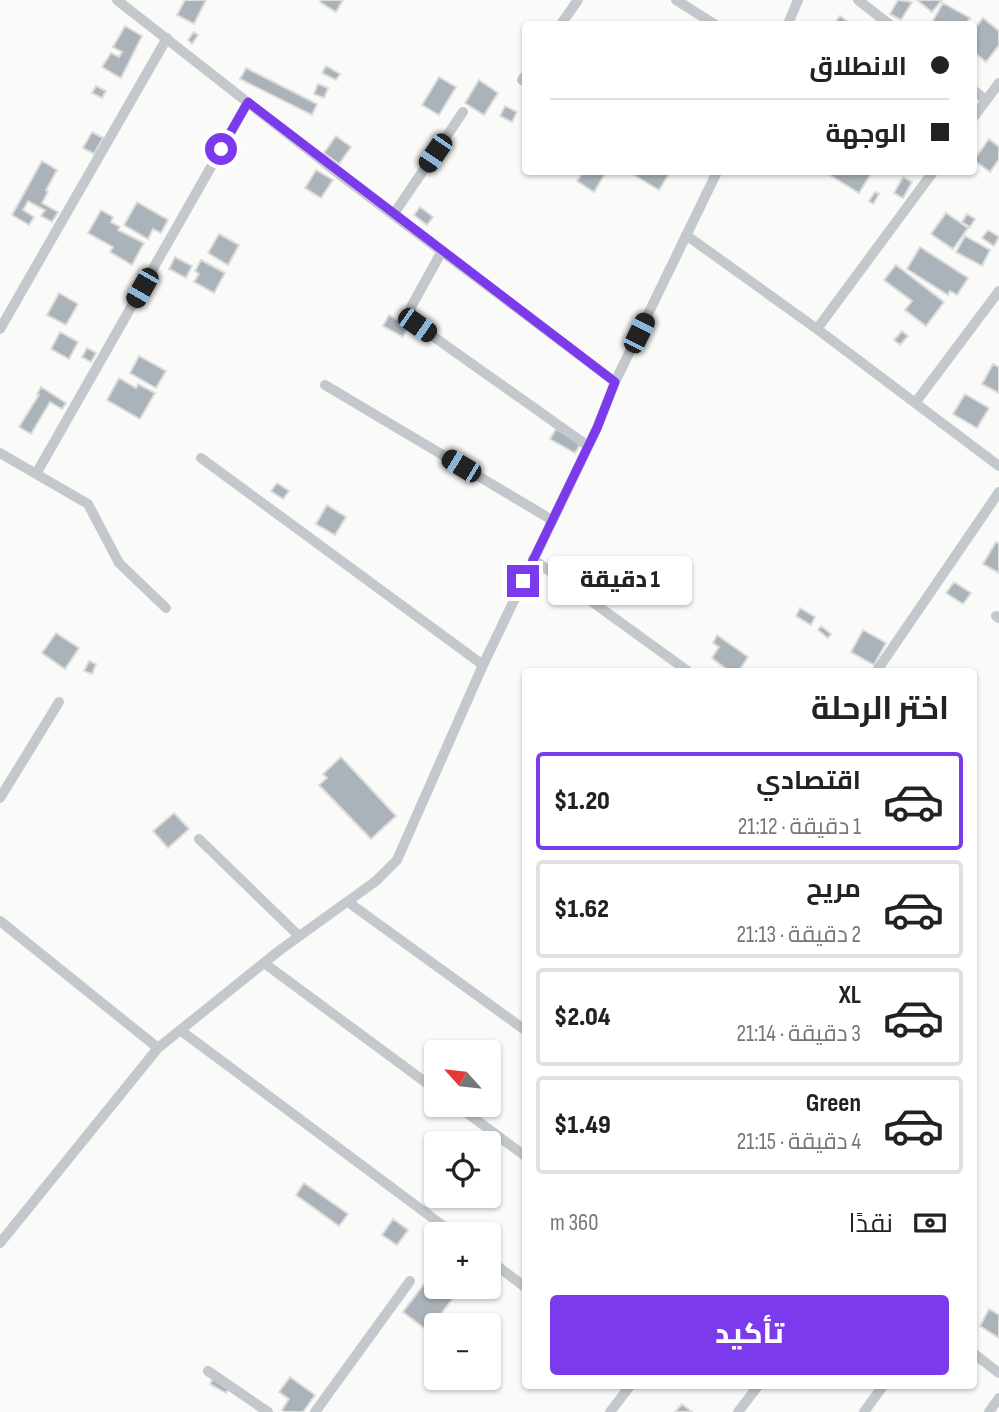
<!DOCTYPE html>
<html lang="ar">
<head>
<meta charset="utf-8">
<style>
  :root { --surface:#fff; --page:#f6f6f6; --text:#222; --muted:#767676; --line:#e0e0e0; --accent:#7c3aed }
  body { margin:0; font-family:"Sofia Sans Condensed",Cairo,sans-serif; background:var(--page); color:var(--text); direction:rtl; height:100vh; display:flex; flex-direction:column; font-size:26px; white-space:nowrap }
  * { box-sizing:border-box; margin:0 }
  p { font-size:23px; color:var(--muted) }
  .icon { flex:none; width:38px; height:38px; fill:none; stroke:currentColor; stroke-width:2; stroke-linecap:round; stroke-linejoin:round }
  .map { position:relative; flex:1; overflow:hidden; direction:ltr }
  .side { position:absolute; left:522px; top:668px; width:455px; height:721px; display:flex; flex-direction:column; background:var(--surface); border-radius:7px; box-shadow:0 2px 5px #0004; direction:rtl }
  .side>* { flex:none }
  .banner { position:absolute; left:522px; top:21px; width:455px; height:154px; border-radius:7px; box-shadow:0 2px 5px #0004; direction:rtl; display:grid; align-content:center; height:154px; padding:0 28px; background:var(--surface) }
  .needle { width:46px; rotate:297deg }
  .fabs { position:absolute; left:424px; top:1040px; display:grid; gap:14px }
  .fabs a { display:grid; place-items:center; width:77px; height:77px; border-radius:7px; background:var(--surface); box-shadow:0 2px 5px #0004; font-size:35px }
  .end { position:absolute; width:32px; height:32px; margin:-16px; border:9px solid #7c3aed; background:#fff; box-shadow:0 0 0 4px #fff }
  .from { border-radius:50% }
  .bubble { position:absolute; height:49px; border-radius:7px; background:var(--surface); box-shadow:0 2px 5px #0004; font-size:23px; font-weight:800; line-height:49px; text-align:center; direction:rtl }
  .car { position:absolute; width:21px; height:42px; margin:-21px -10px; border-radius:9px; box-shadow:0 0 5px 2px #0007; background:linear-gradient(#222 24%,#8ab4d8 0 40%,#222 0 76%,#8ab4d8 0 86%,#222 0) }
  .banner b { display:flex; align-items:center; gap:24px; height:66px; font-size:26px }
  .banner b+b { border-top:2px solid var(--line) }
  .banner i { width:18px; height:18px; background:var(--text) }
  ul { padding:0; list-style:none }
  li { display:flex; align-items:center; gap:21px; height:98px; margin:0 14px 10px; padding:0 14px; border:4px solid var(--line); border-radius:7px }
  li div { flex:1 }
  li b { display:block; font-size:26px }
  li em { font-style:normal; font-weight:800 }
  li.active { border-color:var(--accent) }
  li>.icon { width:63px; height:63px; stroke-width:1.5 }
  h2 { padding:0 28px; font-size:32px; line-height:84px }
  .pay { display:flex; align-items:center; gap:18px; height:77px; padding:0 28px; font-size:26px }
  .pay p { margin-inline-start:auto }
  .button { display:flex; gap:14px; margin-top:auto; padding:14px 28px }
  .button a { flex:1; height:80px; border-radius:7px; background:var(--accent); color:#fff; font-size:28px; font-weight:800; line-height:80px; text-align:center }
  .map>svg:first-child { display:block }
  .building { fill:#aab3b9; stroke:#dcdcda; stroke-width:2 }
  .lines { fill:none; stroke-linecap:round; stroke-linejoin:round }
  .minor { stroke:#c3c8cc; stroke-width:10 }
  .route { stroke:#7c3aed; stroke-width:9 }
</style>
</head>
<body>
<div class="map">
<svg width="999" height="1412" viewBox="0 0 999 1412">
  <rect width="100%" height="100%" fill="#fafaf8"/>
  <path class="building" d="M185,0H206L194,24L177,15Z
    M322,0H343L336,12L320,2Z
    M898,0L912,2L901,20L890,14Z
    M917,0H942L932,12Z
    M943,3L970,18L966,24H931Z
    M840,16L851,24H834Z
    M983,18L999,31V45L986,62L973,51V31Z
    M125,26L142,36L121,78L102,67L111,53L119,57L122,52L113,47Z
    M194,32L198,35L192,44L188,40Z
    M326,66L340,74L336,80L322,73Z
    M246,68L317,104L312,115L240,79Z
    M439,77L456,87L439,115L422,105Z
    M479,80L498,93L484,115L465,103Z
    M318,84L328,88L324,98L314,94Z
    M96,86L106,91L102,98L92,93Z
    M505,106L517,112L512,122L500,116Z
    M92,132L103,138L94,154L83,148Z
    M336,136L351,147L339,164L324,153Z
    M989,139L999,147V159L990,172L974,160Z
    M42,161L57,170L46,190L48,192L42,203L58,212L52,222L41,216L45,210L28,201L23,210L34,217L29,225L12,215Z
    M316,170L333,180L321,198L305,188Z
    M583,172H606L594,192L577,181Z
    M629,172H665L669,174L659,190Z
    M825,172H872L859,193Z
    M903,177L912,182L903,198L894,193Z
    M875,192L879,194L873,204L869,201Z
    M137,202L168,220L161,233L153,229L148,239L124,225Z
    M420,207L433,217L427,225L414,215Z
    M101,210L113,217L111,222L120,227L118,230L144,243L132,265L110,252L113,247L88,233Z
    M946,213L968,228L953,249L931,234Z
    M967,214L975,219L970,227L962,222Z
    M988,230L999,237L994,246L982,238Z
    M219,234L239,245L228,265L208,253Z
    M965,236L990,250L982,266L956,252Z
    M920,247L968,278L957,295L950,291L948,295L907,269Z
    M175,257L192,266L186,278L169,269Z
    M201,260L225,273L214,293L194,282L199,274L195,271Z
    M896,265L944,302L926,326L905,310L912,301L884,280Z
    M59,293L78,304L66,325L47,315Z
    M389,315L409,326L403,337L383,326Z
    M902,331L908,336L900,345L894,340Z
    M60,332L78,342L69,359L51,349Z
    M87,348L96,353L91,362L82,357Z
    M139,356L166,371L156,388L130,373Z
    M993,364L999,367V393L982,384Z
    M119,378L136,388L138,384L155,393L140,419L107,400Z
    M41,387L66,403L62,409L50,402L31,434L19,427L39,395L37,394Z
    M965,394L989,408L977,428L953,414Z
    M556,429L581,443L575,453L550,439Z
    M277,483L289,491L283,499L271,491Z
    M327,505L346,517L335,535L316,524Z
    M996,542L999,544V573L983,564Z
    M954,582L971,593L963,604L946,593Z
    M800,608L815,617L811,625L796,616Z
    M821,626L831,634L828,638L818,630Z
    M863,630L886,643L874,665L851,652Z
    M56,633L79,648L65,669L42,653Z
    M717,635L748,657L738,672H730L712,658L719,647L713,643Z
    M89,661L96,664L92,674L84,671Z
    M341,757L396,816L371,839L319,785L327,778L323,774Z
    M174,813L189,829L168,848L153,831Z
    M304,1183L348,1214L339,1226L296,1195Z
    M393,1219L408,1230L397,1245L382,1235Z
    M428,1279L453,1298L428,1331L403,1312Z
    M989,1309L999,1315V1338L980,1326Z
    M215,1375L231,1384L226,1393L210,1384Z
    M290,1377L315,1395L303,1412H285L282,1410L289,1399L279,1392Z
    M682,1404L692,1412H675Z"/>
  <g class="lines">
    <path class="minor" d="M117,0L343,177L615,382
      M676,0L714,24
      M858,0L889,24
      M561,24L578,0
      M788,24L798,0
      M522,80L525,76
      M973,90L986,100
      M973,118L999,83
      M393,215L463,112
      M686,235L817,329L999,466
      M442,251L411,307V316L417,325L588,446
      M0,329L167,38
      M817,329L933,172
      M325,385L552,520
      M915,403L999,291
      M0,453L88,504L119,563L166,608
      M201,458L483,665
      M36,474L248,102
      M533,559L689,672
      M996,616L999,618
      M876,672L999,492
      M0,798L59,702
      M199,839L299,936
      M348,902L525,1030
      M0,921L158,1048
      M264,963L436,1090
      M180,1030L454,1234
      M455,1104L525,1156
      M0,1243L158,1048L280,950L376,881L397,860L483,665L597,428L615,382L717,172
      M488,1259L525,1287
      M973,1353L999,1373
      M208,1371L268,1412
      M315,1412L410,1281
      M610,1412L630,1386
      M738,1412L758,1386
      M864,1412L883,1386
      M989,1412L999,1398"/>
  </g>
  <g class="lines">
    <path class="route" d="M221,149L248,102L615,382L597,428L523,581"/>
  </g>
</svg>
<div class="fabs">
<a><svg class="needle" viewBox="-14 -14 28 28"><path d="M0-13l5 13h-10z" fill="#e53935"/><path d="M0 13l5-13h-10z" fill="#767676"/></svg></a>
<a><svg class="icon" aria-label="locate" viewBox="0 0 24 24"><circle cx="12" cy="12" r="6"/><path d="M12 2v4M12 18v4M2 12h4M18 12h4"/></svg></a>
<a>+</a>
<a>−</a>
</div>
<i class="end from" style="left:221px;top:149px"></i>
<i class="end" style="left:523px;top:581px"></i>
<div class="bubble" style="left:548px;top:556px;width:144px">1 دقيقة</div>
<i class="car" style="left:435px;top:153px;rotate:214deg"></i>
<i class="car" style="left:142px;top:288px;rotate:210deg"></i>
<i class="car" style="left:417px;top:325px;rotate:125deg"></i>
<i class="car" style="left:639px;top:333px;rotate:26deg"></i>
<i class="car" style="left:461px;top:466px;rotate:301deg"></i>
<div class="banner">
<b><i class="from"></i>الانطلاق</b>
<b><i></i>الوجهة</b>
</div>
<section class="side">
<h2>اختر الرحلة</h2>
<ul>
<li class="active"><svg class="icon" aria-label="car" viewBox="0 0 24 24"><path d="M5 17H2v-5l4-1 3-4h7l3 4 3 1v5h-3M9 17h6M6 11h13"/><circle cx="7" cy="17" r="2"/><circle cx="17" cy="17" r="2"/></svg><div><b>اقتصادي</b><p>1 دقيقة · 21:12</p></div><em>$1.20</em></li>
<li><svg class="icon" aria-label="car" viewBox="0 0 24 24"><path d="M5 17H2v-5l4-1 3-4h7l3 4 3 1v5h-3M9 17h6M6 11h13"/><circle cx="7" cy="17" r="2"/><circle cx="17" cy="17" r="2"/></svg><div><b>مريح</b><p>2 دقيقة · 21:13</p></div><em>$1.62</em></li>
<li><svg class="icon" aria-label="car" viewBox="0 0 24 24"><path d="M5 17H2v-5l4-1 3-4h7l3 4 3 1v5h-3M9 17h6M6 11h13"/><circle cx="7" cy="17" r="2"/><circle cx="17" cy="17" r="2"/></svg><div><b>XL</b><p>3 دقيقة · 21:14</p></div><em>$2.04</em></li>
<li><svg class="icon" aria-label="car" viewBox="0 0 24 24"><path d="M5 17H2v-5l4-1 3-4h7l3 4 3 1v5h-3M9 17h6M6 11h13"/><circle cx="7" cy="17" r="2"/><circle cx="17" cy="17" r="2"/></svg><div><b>Green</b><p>4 دقيقة · 21:15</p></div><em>$1.49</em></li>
</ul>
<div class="pay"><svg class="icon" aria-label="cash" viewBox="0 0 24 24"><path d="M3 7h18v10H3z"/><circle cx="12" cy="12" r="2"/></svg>نقدًا<p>360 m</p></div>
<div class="button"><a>تأكيد</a></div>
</section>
</div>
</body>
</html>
